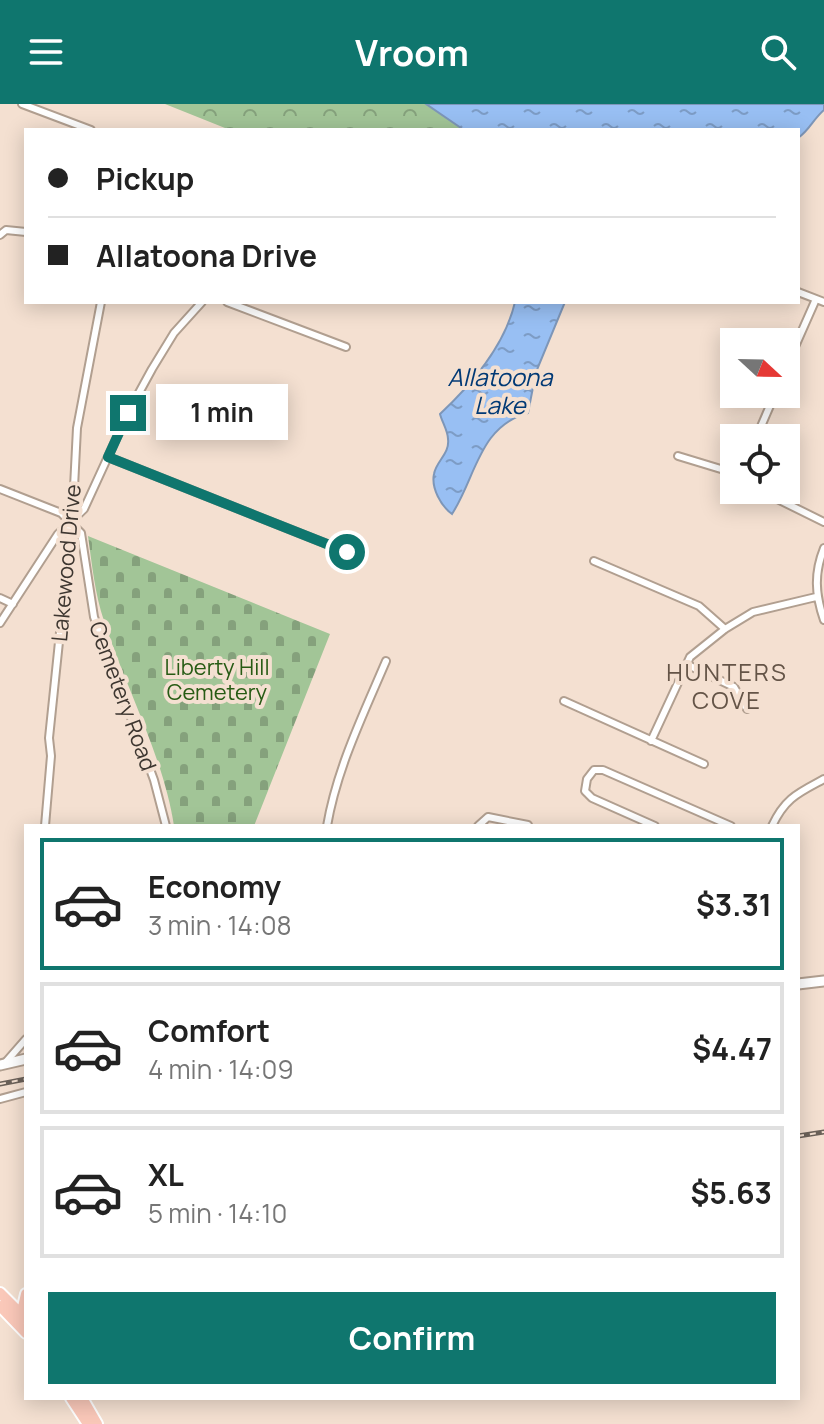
<!DOCTYPE html>
<html lang="en">
<head>
<meta charset="utf-8">
<style>
  :root { --surface:#fff; --page:#f6f6f6; --text:#222; --muted:#767676; --line:#e0e0e0; --accent:#0f766e }
  body { margin:0; font-family:Manrope,sans-serif; background:var(--page); color:var(--text); height:100vh; display:flex; flex-direction:column; font-size:30px; white-space:nowrap }
  * { box-sizing:border-box; margin:0 }
  p { font-size:26px; color:var(--muted) }
  .icon { flex:none; width:44px; height:44px; fill:none; stroke:currentColor; stroke-width:2; stroke-linecap:round; stroke-linejoin:round }
  .map { position:relative; flex:1; overflow:hidden }
  .sheet { position:absolute; left:24px; top:720px; width:776px; height:576px; display:flex; flex-direction:column; background:var(--surface); border-radius:0px; box-shadow:0 4px 20px #0003 }
  .sheet>* { flex:none }
  .hud { position:absolute; left:24px; top:24px; width:776px; height:176px; border-radius:0px; box-shadow:0 4px 20px #0003; display:grid; align-content:center; height:176px; padding:0 24px; background:var(--surface) }
  .needle { width:52px; rotate:112deg }
  .controls { position:absolute; left:720px; top:224px; display:grid; gap:16px }
  .controls a { display:grid; place-items:center; width:80px; height:80px; border-radius:0px; background:var(--surface); box-shadow:0 4px 20px #0003; font-size:40px }
  .end { position:absolute; width:36px; height:36px; margin:-18px; border:10px solid #0f766e; background:#fff; box-shadow:0 0 0 4px #fff }
  .from { border-radius:50% }
  .bubble { position:absolute; height:56px; border-radius:0px; background:var(--surface); box-shadow:0 4px 20px #0003; font-size:26px; font-weight:700; line-height:56px; text-align:center }
  .hud b { display:flex; align-items:center; gap:28px; height:76px; font-size:30px }
  .hud b+b { border-top:2px solid var(--line) }
  .hud i { width:20px; height:20px; background:var(--text) }
  ul { padding:14px 0 0; list-style:none }
  li { display:flex; align-items:center; gap:24px; height:132px; margin:0 16px 12px; padding:0 8px; border:4px solid var(--line); border-radius:0px }
  li div { flex:1 }
  li b { display:block; font-size:30px }
  li em { font-style:normal; font-weight:700 }
  li.active { border-color:var(--accent) }
  li>.icon { width:72px; height:72px; stroke-width:1.5 }
  .cta { display:flex; gap:16px; margin-top:auto; padding:16px 24px }
  .cta a { flex:1; height:92px; border-radius:0px; background:var(--accent); color:#fff; font-size:32px; font-weight:700; line-height:92px; text-align:center }
  header { display:flex; justify-content:space-between; align-items:center; height:104px; padding:0 24px; background:var(--accent); color:#fff; font-size:36px; font-weight:700 }
  .map>svg:first-child { display:block }
  .cemetery { fill:url(#cemetery-stones) }
  .park { fill:url(#park-crowns) }
  .water { fill:url(#water-ripples); stroke:#7d96b8; stroke-width:2 }
  .lines { fill:none; stroke-linecap:round; stroke-linejoin:round }
  .street-casing { stroke:#b19f90; stroke-width:10 }
  .secondary-casing { stroke:#b19f90; stroke-width:13 }
  .primary-casing { stroke:#fff; stroke-width:14 }
  .street { stroke:#fff; stroke-width:6 }
  .secondary { stroke:#fff; stroke-width:9 }
  .primary { stroke:#fac8b9; stroke-width:10 }
  .rail-casing { stroke:#6b6159; stroke-width:5 }
  .rail { stroke:#f4e0d1; stroke-width:2; stroke-dasharray:6; stroke-linecap:butt }
  .route { stroke:#0f766e; stroke-width:10 }
  .labels { text-anchor:middle; stroke-width:8; stroke-linejoin:round; paint-order:stroke }
  .street-label { font-size:22px; fill:#3d3630; stroke:#f4e0d1 }
  .park-label { font-size:22px; fill:#275b14; stroke:#f4e0d1 }
  .water-label { font-size:24px; font-style:italic; fill:#013975; stroke:#f4e0d1 }
  .neighbourhood-label { font-size:24px; letter-spacing:2px; fill:#645447; stroke:#f4e0d1 }
</style>
</head>
<body>
<header><svg class="icon" aria-label="menu" viewBox="0 0 24 24"><path d="M4 6h16M4 12h16M4 18h16"/></svg>Vroom<svg class="icon" aria-label="search" viewBox="0 0 24 24"><circle cx="10" cy="10" r="6"/><path d="M15 15l6 6"/></svg></header>
<div class="map">
<svg width="824" height="1320" viewBox="0 0 824 1320">
  <defs>
    <pattern id="cemetery-stones" width="16" height="16" patternUnits="userSpaceOnUse" patternTransform="scale(2)"><rect width="16" height="16" fill="#a2c597"/><path d="M2 7V4a2 2 0 0 1 4 0v3zM10 15v-3a2 2 0 0 1 4 0v3z" fill="#85a17c"/></pattern>
    <pattern id="park-crowns" width="20" height="18" patternUnits="userSpaceOnUse" patternTransform="scale(2)"><rect width="20" height="18" fill="#a2c597"/><path d="M2 6a3 3 0 1 1 6 0M12 15a3 3 0 1 1 6 0" fill="none" stroke="#85a17c"/></pattern>
    <pattern id="water-ripples" width="26" height="14" patternUnits="userSpaceOnUse" patternTransform="scale(2)"><rect width="26" height="14" fill="#98bff3"/><path d="M2 4q2-2 4 0t4 0M15 11q2-2 4 0t4 0" fill="none" stroke="#7d9cc5"/></pattern>
  </defs>
  <rect width="100%" height="100%" fill="#f4e0d1"/>
  <path class="cemetery" d="M88,432L330,530L254,722H174C164,654 125,582 104,517C95,490 92,461 88,432Z"/>
  <path class="park" d="M165,0H438L443,10L464,26H230Z"/>
  <path class="water" d="M426,0H824V6C814,14 809,27 798,34V26H464Z
    M515,198H565L536,268L528,309C479,322 476,373 452,410C441,402 431,384 434,370C436,357 450,350 448,335C448,327 442,318 440,310C472,280 505,242 515,198Z"/>
  <g class="lines">
    <defs>
      <path id="street" d="M22,0L91,26
        M0,131L6,126L26,128
        M798,188L824,198
        M227,198L346,243
        M786,263L816,195
        M756,334L775,290
        M678,352L734,369
        M108,353L347,448
        M0,385L61,409L81,429L94,513L154,676L166,722
        M759,386L824,418
        M824,444C814,469 815,490 824,516
        M594,457L699,502L725,525
        M0,494L13,500
        M0,519L58,430L84,405L128,309L152,265L174,229L202,198
        M686,560L734,583L747,605
        M564,597L704,660
        M651,637L690,553L725,525L753,508L816,493
        M45,722L51,652L49,634L73,403L77,324L101,198
        M327,722C337,664 363,611 386,557
        M478,722L488,713L528,721
        M655,722L592,694L585,687L587,675L594,666H603L731,722
        M772,722C785,694 798,689 824,675
        M5,959L26,935
        M0,995L26,988"/>
      <path id="secondary" d="M798,880L824,877
        M0,961L26,955"/>
      <path id="primary" d="M0,1189L26,1215
        M26,1190L23,1203L26,1209
        M0,1202L26,1229
        M71,1294L88,1320
        M82,1294L97,1320"/>
    </defs>
    <use href="#street" class="street-casing"/>
    <use href="#secondary" class="secondary-casing"/>
    <use href="#primary" class="primary-casing"/>
    <use href="#street" class="street"/>
    <use href="#secondary" class="secondary"/>
    <use href="#primary" class="primary"/>
    <defs>
      <path id="rail" d="M0,980L26,975
        M798,1032L824,1028"/>
    </defs>
    <use href="#rail" class="rail-casing"/>
    <use href="#rail" class="rail"/>
  </g>
  <g class="lines">
    <path class="route" d="M128,309L108,353L347,448"/>
  </g>
  <g class="labels">
    <g class="street-label">
      <text transform="translate(66 459) rotate(-85)" y="8">Lakewood Drive</text>
      <text transform="translate(123 592) rotate(70)" y="8">Cemetery Road</text>
    </g>
    <g class="park-label">
      <text x="217" y="571">Liberty Hill<tspan x="217" dy="25">Cemetery</tspan></text>
    </g>
    <g class="water-label">
      <text x="500" y="282">Allatoona<tspan x="500" dy="28">Lake</tspan></text>
    </g>
    <g class="neighbourhood-label">
      <text x="727" y="577">HUNTERS<tspan x="727" dy="28">COVE</tspan></text>
    </g>
  </g>
</svg>
<div class="controls">
<a><svg class="needle" viewBox="-14 -14 28 28"><path d="M0-13l5 13h-10z" fill="#e53935"/><path d="M0 13l5-13h-10z" fill="#767676"/></svg></a>
<a><svg class="icon" aria-label="locate" viewBox="0 0 24 24"><circle cx="12" cy="12" r="6"/><path d="M12 2v4M12 18v4M2 12h4M18 12h4"/></svg></a>
</div>
<i class="end from" style="left:347px;top:448px"></i>
<i class="end" style="left:128px;top:309px"></i>
<div class="bubble" style="left:156px;top:280px;width:132px">1 min</div>
<div class="hud">
<b><i class="from"></i>Pickup</b>
<b><i></i>Allatoona Drive</b>
</div>
<section class="sheet">
<ul>
<li class="active"><svg class="icon" aria-label="car" viewBox="0 0 24 24"><path d="M5 17H2v-5l4-1 3-4h7l3 4 3 1v5h-3M9 17h6M6 11h13"/><circle cx="7" cy="17" r="2"/><circle cx="17" cy="17" r="2"/></svg><div><b>Economy</b><p>3 min · 14:08</p></div><em>$3.31</em></li>
<li><svg class="icon" aria-label="car" viewBox="0 0 24 24"><path d="M5 17H2v-5l4-1 3-4h7l3 4 3 1v5h-3M9 17h6M6 11h13"/><circle cx="7" cy="17" r="2"/><circle cx="17" cy="17" r="2"/></svg><div><b>Comfort</b><p>4 min · 14:09</p></div><em>$4.47</em></li>
<li><svg class="icon" aria-label="car" viewBox="0 0 24 24"><path d="M5 17H2v-5l4-1 3-4h7l3 4 3 1v5h-3M9 17h6M6 11h13"/><circle cx="7" cy="17" r="2"/><circle cx="17" cy="17" r="2"/></svg><div><b>XL</b><p>5 min · 14:10</p></div><em>$5.63</em></li>
</ul>
<div class="cta"><a>Confirm</a></div>
</section>
</div>
</body>
</html>
